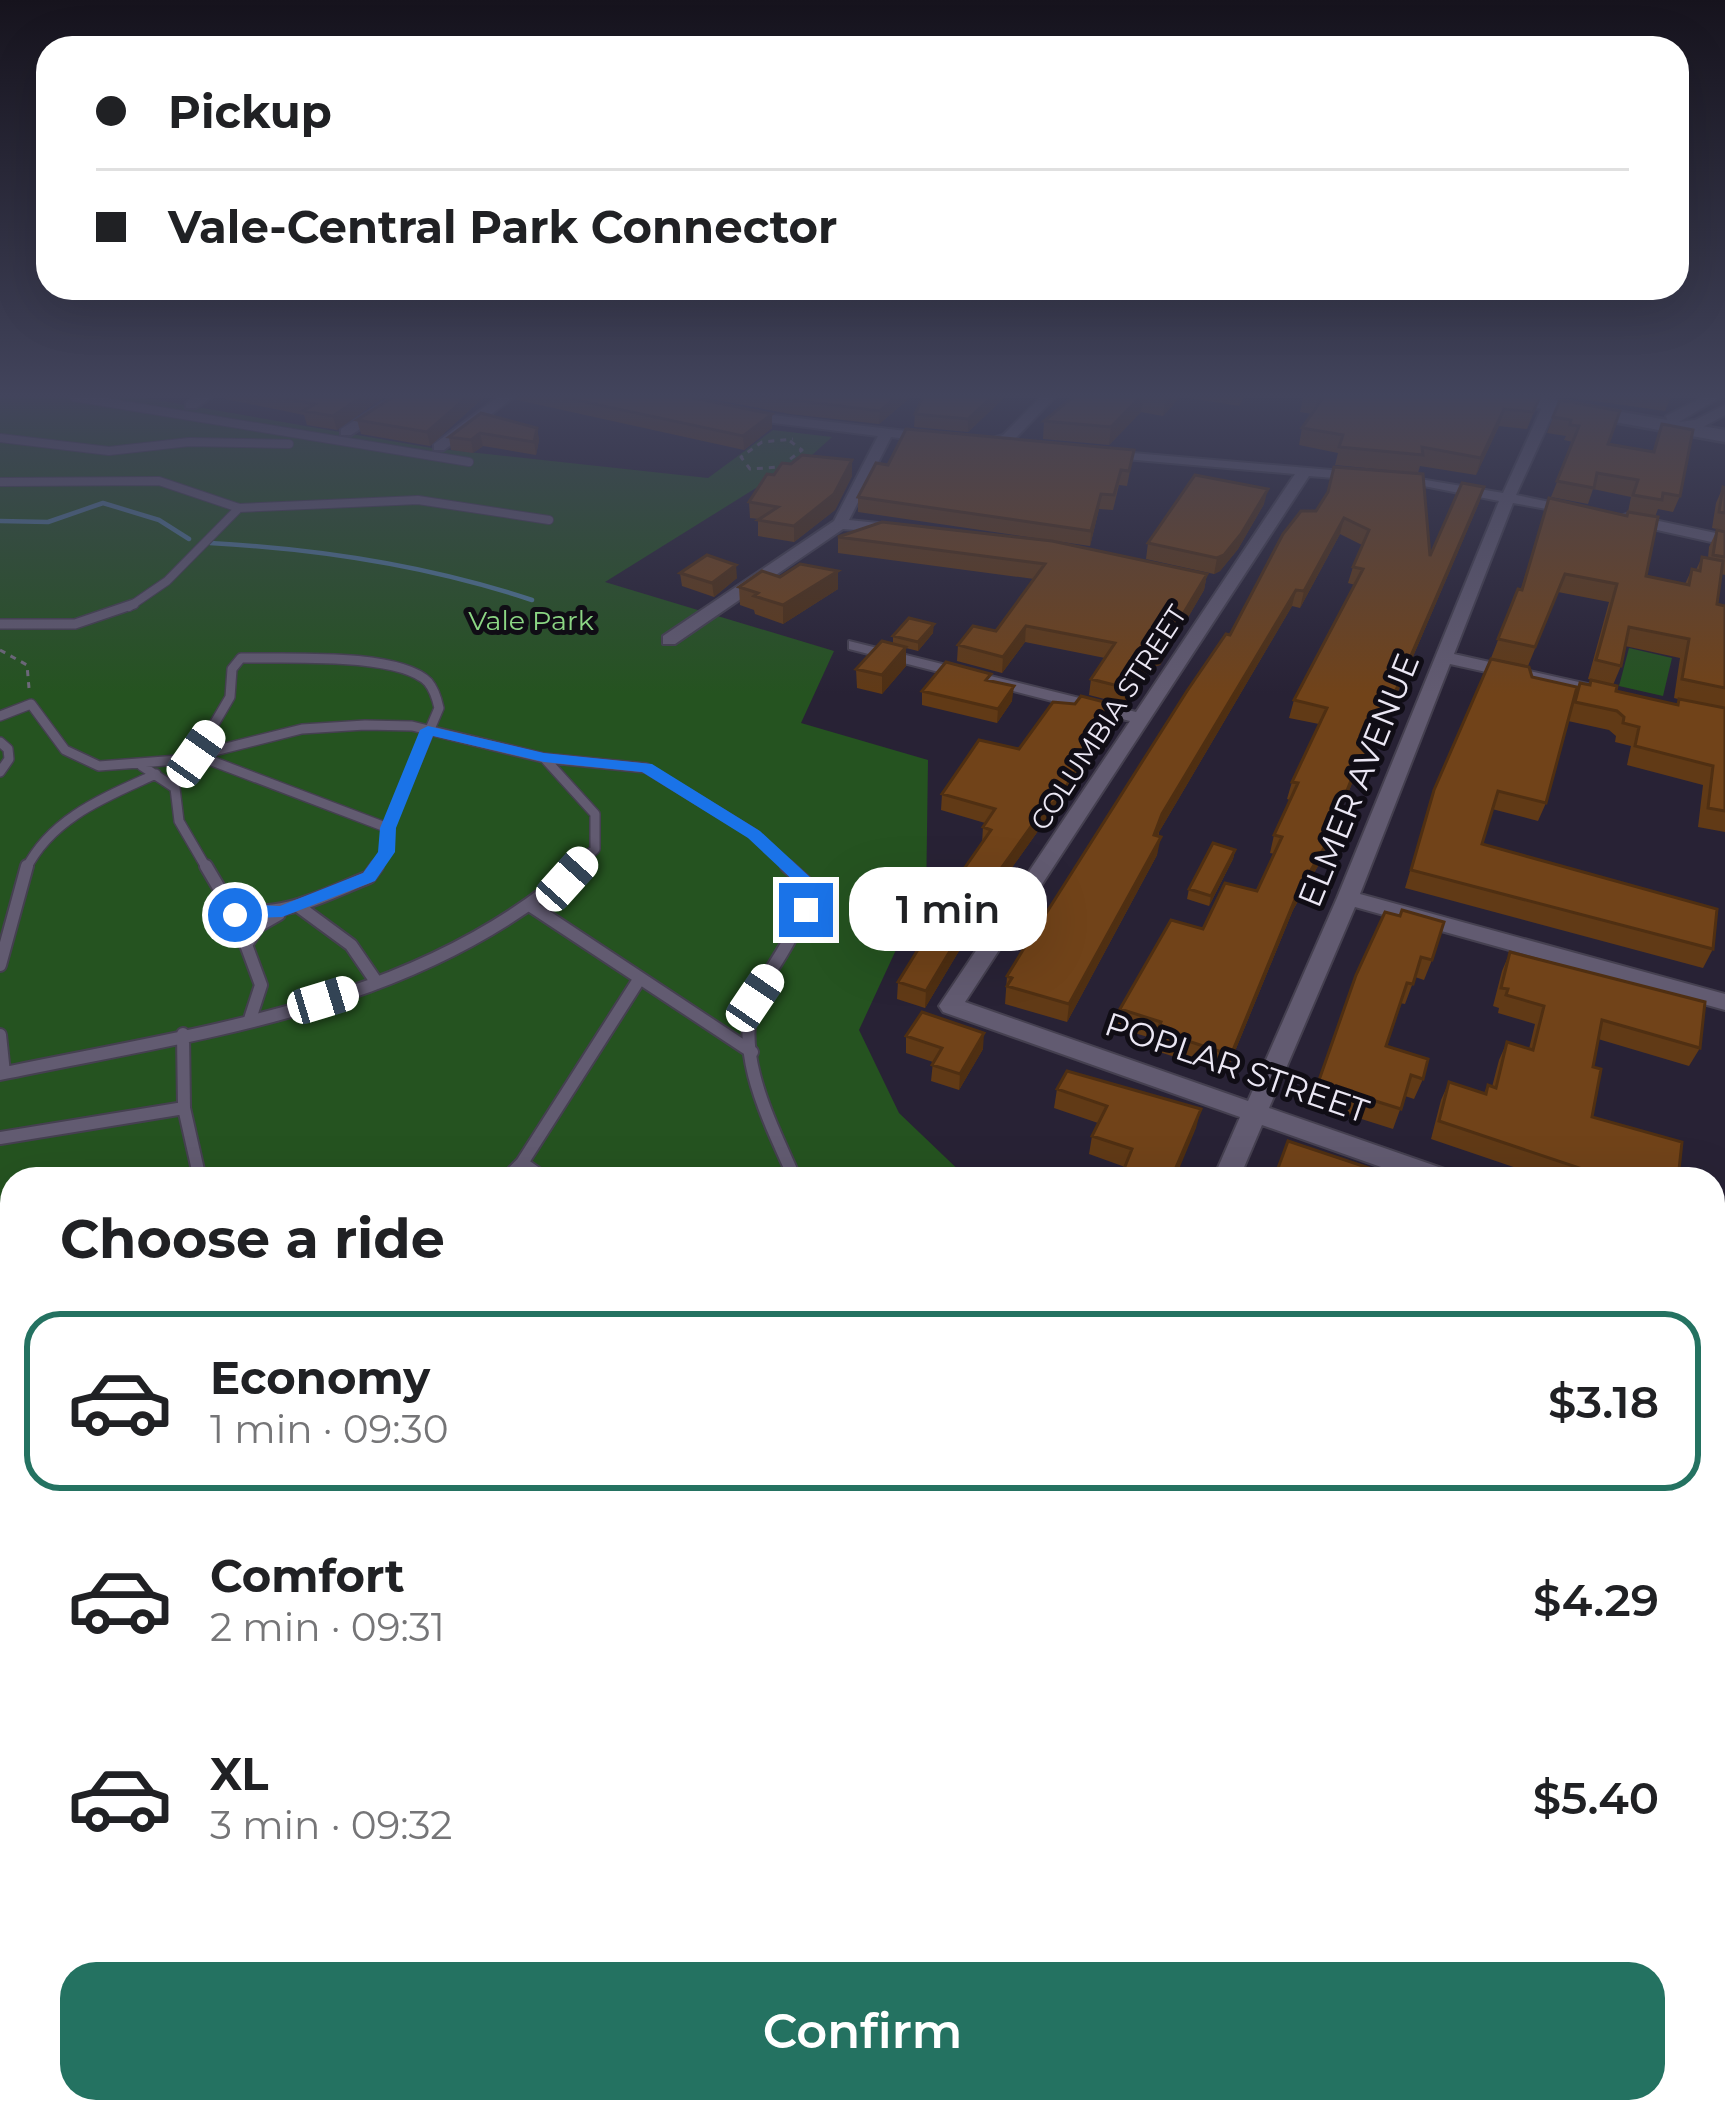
<!DOCTYPE html>
<html lang="en">
<head>
<meta charset="utf-8">
<style>
  :root { --surface:#fff; --page:#f6f6f6; --text:#202124; --muted:#757577; --line:#e0e0e0; --accent:#247261 }
  body { margin:0; font-family:Montserrat,sans-serif; background:var(--page); color:var(--text); height:100vh; display:flex; flex-direction:column; font-size:45px; white-space:nowrap }
  * { box-sizing:border-box; margin:0 }
  p { font-size:39px; color:var(--muted) }
  .icon { flex:none; width:66px; height:66px; fill:none; stroke:currentColor; stroke-width:2; stroke-linecap:round; stroke-linejoin:round }
  .map { position:relative; flex:1; overflow:hidden }
  .side { position:absolute; left:0px; top:1167px; width:1725px; height:957px; display:flex; flex-direction:column; background:var(--surface); border-radius:36px 36px 0 0; box-shadow:0 12px 48px #0002 }
  .side>* { flex:none }
  .top-card { position:absolute; left:36px; top:36px; width:1653px; height:264px; border-radius:36px; box-shadow:0 12px 48px #0002; display:grid; align-content:center; height:264px; padding:0 60px; background:var(--surface) }
  .end { position:absolute; width:54px; height:54px; margin:-27px; border:15px solid #1a73e8; background:#fff; box-shadow:0 0 0 6px #fff }
  .from { border-radius:50% }
  .bubble { position:absolute; height:84px; border-radius:36px; background:var(--surface); box-shadow:0 12px 48px #0002; font-size:39px; font-weight:600; line-height:84px; text-align:center }
  .car { position:absolute; width:36px; height:72px; margin:-36px -18px; border-radius:15px; box-shadow:0 0 9px 3px #0007; background:linear-gradient(#fff 24%,#345 0 40%,#fff 0 76%,#345 0 86%,#fff 0) }
  .top-card b { display:flex; align-items:center; gap:42px; height:114px; font-size:45px }
  .top-card b+b { border-top:3px solid var(--line) }
  .top-card i { width:30px; height:30px; background:var(--text) }
  ul { padding:0; list-style:none }
  li { display:flex; align-items:center; gap:36px; height:180px; margin:0 24px 18px; padding:0 36px; border:6px solid transparent; border-radius:36px }
  li div { flex:1 }
  li b { display:block; font-size:45px }
  li em { font-style:normal; font-weight:600 }
  li.on { border-color:var(--accent) }
  li>.icon { width:108px; height:108px; stroke-width:1.5 }
  h2 { padding:0 60px; font-size:54px; line-height:144px }
  .action { display:flex; gap:24px; margin-top:auto; padding:24px 60px }
  .action a { flex:1; height:138px; border-radius:36px; background:var(--accent); color:#fff; font-size:48px; font-weight:600; line-height:138px; text-align:center }
  .map>svg:first-child { display:block }
  .green { fill:#255320 }
  .lines { fill:none; stroke-linecap:round; stroke-linejoin:round }
  .stream { stroke:#4f7895; stroke-width:4.5 }
  .service-far4-casing { stroke:#454050; stroke-width:10 }
  .service-far3-casing { stroke:#454050; stroke-width:12 }
  .service-far2-casing { stroke:#454050; stroke-width:16 }
  .service-far1-casing { stroke:#454050; stroke-width:20 }
  .service-casing { stroke:#454050; stroke-width:22 }
  .minor-casing { stroke:#454050; stroke-width:4 }
  .secondary-casing { stroke:#454050; stroke-width:5 }
  .path { stroke:#6f6a7b; stroke-width:3; stroke-dasharray:6 6; stroke-linecap:butt }
  .service-far4 { stroke:#625b71; stroke-width:8 }
  .service-far3 { stroke:#625b71; stroke-width:9 }
  .service-far2 { stroke:#625b71; stroke-width:12 }
  .service-far1 { stroke:#625b71; stroke-width:15 }
  .service { stroke:#625b71; stroke-width:18 }
  .minor { fill:#625b71; fill-rule:evenodd }
  .secondary { fill:#625b71; fill-rule:evenodd }
  .wall { fill:#613a16 }
  .shaded-wall { fill:#4f2f12 }
  .building { fill:#714319; stroke:#4f2f12; stroke-width:3 }
  .route { fill:#1a73e8 }
  .labels { text-anchor:middle; stroke-width:10; stroke-linejoin:round; paint-order:stroke }
  .far-park-label { font-size:27px; fill:#8cd684; stroke:#100d15 }
  .far-street-label { font-size:27px; fill:#ebe7f4; stroke:#100d15 }
  .street-label { font-size:33px; fill:#ebe7f4; stroke:#100d15 }
</style>
</head>
<body>
<div class="map">
<svg width="1725" height="2123" viewBox="0 0 1725 2123">
  <rect width="100%" height="100%" fill="#282235"/>
  <path class="green" d="M0,397H140L432,448L708,478L773,430L832,437L801,465L764,483L605,582L834,651L801,723L928,760L926,902L901,939L859,1030L899,1113L968,1179H12V2112H1713V1989L1725,1997V2123H0Z
    M1629,648L1672,658L1663,696L1619,686Z"/>
  <g class="lines">
    <path class="stream" d="M0,521L48,522L103,503L159,520L189,539
      M210,543C321,549 427,565 532,600"/>
    <defs>
      <path id="service-far4" d="M74,397L469,462
        M0,438L109,451L189,442L289,444
        M0,482L159,481L239,508L418,500L549,520
        M129,607L167,581L239,508"/>
      <path id="service-far3" d="M0,624H75L134,604
        M241,658C283,659 398,652 428,682C434,689 437,699 439,708L388,828L196,755L230,697L232,669Z
        M0,716L31,704L65,750L99,766L178,760L302,729L365,725L412,726L544,758L646,768L754,834L791,869
        M0,742L8,749L9,759L0,772
        M545,759L595,814V849L573,869
        M142,766L175,788L179,821L207,869
        M26,869C52,817 106,797 156,774
        M375,869L387,852L388,828"/>
      <path id="service-far2" d="M206,866L235,915L261,985L250,1019
        M787,866L806,883C804,929 779,954 758,992C729,1047 773,1128 795,1179
        M298,906L351,945L377,983
        M531,906L752,1052
        M231,908C279,921 324,895 369,877L377,866
        M246,945L258,926L279,914
        M0,965L27,866
        M183,1034L184,1108L200,1179
        M0,1035L4,1073
        M0,1074C200,1032 419,1007 577,866
        M0,1138L184,1108
        M522,1163L545,1179
        M506,1179L522,1163L640,978"/>
      <path id="service-far1" d="M0,1386L12,1382"/>
      <path id="service" d="M0,1924L12,1915
        M1392,2112L1405,2123
        M102,2123L115,2112
        M717,2123L728,2112
        M1329,2123L1336,2112"/>
      <path id="minor" d="M195,397H212L196,408H186V402Z
        M392,397H408L351,435H341V429Z
        M498,397H514L444,450H434V444Z
        M1041,397H1055L1013,441L987,446V440L1003,435Z
        M1703,397H1720L1679,422L1695,420L1725,405V415L1703,427L1670,430L1666,416Z
        M1550,401L1557,405L1516,495L1588,510L1580,515L1513,503L1454,654L1610,689L1619,694L1610,699L1450,664L1360,894L1725,994V1010L1355,907L1269,1108L1453,1172L1457,1179H1415L1262,1125L1239,1179H1213L1240,1117L943,1012L939,1006L943,1000L1130,721L849,649V641L1136,712L1295,474L1103,457L1096,453L1098,450L1366,473V479L1361,480L1309,476L965,1002L1248,1101L1337,898L1499,501L1389,479L1396,475L1503,493L1543,405Z
        M739,411L931,434L938,438L931,442L891,437L849,520L897,525L902,527V533L843,529L675,644H663V636L834,521L878,436L734,418L732,415Z
        M1626,514L1725,535V545L1621,522V516Z
        M1713,1266L1725,1270V1292L1713,1288Z
        M1713,1679L1725,1684V1720L1713,1715Z"/>
      <path id="secondary" d="M1495,397H1535L1725,430V442L1504,402Z"/>
    </defs>
    <use href="#service-far4" class="service-far4-casing"/>
    <use href="#service-far3" class="service-far3-casing"/>
    <use href="#service-far2" class="service-far2-casing"/>
    <use href="#service-far1" class="service-far1-casing"/>
    <use href="#service" class="service-casing"/>
    <use href="#minor" class="minor-casing"/>
    <use href="#secondary" class="secondary-casing"/>
    <path class="path" d="M790,441L802,450L780,467L750,469L741,457L762,442L793,439
      M0,650L27,665L29,688"/>
    <use href="#service-far4" class="service-far4"/>
    <use href="#service-far3" class="service-far3"/>
    <use href="#service-far2" class="service-far2"/>
    <use href="#service-far1" class="service-far1"/>
    <use href="#service" class="service"/>
    <use href="#minor" class="minor"/>
    <use href="#secondary" class="secondary"/>
  </g>
  <path class="wall" d="M224,397H384L337,430L307,425L304,415L225,399Z
    M484,397L430,446L361,434L357,420Z
    M516,397H689L772,414V428L744,450L517,400Z
    M700,397H911L879,424L790,414Z
    M1005,397L968,432L914,427L915,414Z
    M1073,397H1180L1163,416L1141,412L1109,445L1043,439L1044,421Z
    M1182,397H1244L1239,406Z
    M1303,397H1540L1527,429L1499,426L1476,475L1420,466L1418,473L1335,465L1338,453L1299,445L1302,428L1312,414L1300,412Z
    M1566,397H1671L1665,411Z
    M1560,400L1608,444L1653,451L1662,424L1680,496L1673,512L1658,509L1655,517L1646,576L1685,584L1692,569L1696,570L1702,557L1708,558L1709,547L1717,530L1725,532V575L1721,574L1717,604L1725,606V832L1698,827L1703,785L1627,765L1631,746L1615,742L1616,736L1609,730L1568,721L1546,803L1538,821L1492,809L1482,844L1713,949L1703,968L1405,888L1434,790L1532,677L1574,699L1580,683L1677,704L1679,699L1682,700L1674,698L1680,658L1625,646L1621,666L1613,685L1588,679L1609,602L1558,592L1528,666L1491,658L1518,589H1521L1549,498L1627,516L1628,512L1631,497L1593,489L1588,504L1551,497L1573,442L1564,440L1566,436L1547,433Z
    M537,428L539,440L536,455L483,446L473,453L451,450L449,437Z
    M1134,450L1127,486L1119,485L1113,510L1099,509L1090,546L858,512V497L888,465Z
    M852,460V476L835,510L794,542L758,536V520L759,519L750,518L749,502L774,475L791,464Z
    M1484,487L1479,503L1359,782L1353,781L1318,866L1293,910L1226,1073L1153,1050L1155,1039L1117,1028L1120,1009L1203,929L1257,891L1275,854L1270,853L1274,835L1290,800L1287,799L1292,782L1319,724L1289,718L1294,700L1355,585L1348,583L1353,567L1362,545L1340,534L1300,608L1292,606L1159,832L1157,855L1067,1022L1005,1004L1007,976L1230,635L1328,492L1430,556Z
    M1723,487L1725,488V531L1712,528L1716,503Z
    M1264,504L1238,549L1220,571L1214,574L1146,559L1148,543Z
    M838,537L1207,574L1204,590L1160,665L1150,668L1124,704L1089,695L1091,679L1105,658L1025,642L1002,673L957,661L958,645L996,631L1034,579L838,553Z
    M680,573L737,578L714,597L682,586Z
    M780,577L838,589L783,624L755,614L754,610L740,605L739,587Z
    M933,633L918,651L906,648V666L882,694L857,688L856,669L893,644V636Z
    M922,691L1012,701L997,723L922,705Z
    M1113,721L1057,814L1038,831L991,897L925,1008L897,999L898,982L924,940L925,925L982,844L983,827L985,823L941,810L942,794L1019,749Z
    M1235,850L1233,859L1209,906L1187,899L1189,889Z
    M1400,916L1432,960L1424,980L1415,977L1405,1004L1400,1003L1386,1046L1423,1079L1414,1099L1405,1096L1393,1129L1311,1103L1356,975Z
    M1510,952L1700,1048L1689,1066L1598,1039L1593,1067L1592,1117L1678,1179H1549L1431,1139L1441,1100L1449,1082L1484,1093L1488,1085L1492,1087L1499,1060L1507,1042L1529,1049L1535,1024L1498,1013L1499,1008L1493,1006L1502,971Z
    M906,1036L983,1049L959,1090L931,1081L933,1062L906,1053Z
    M1057,1089L1196,1128L1125,1167L1089,1154L1092,1136L1098,1123L1054,1108Z
    M1725,1294V1628L1713,1624V1295L1722,1298Z
    M1725,1750V1845L1715,1838Z"/>
  <path class="shaded-wall" d="M361,397H384L337,430L333,416Z
    M467,397H484L430,446L427,432Z
    M896,397H911L879,424L880,411Z
    M992,397H1005L968,432V419Z
    M1140,397H1143L1141,412L1109,445L1111,427Z
    M1166,397H1180L1163,416L1165,398Z
    M1504,409L1499,426L1476,475L1481,458Z
    M772,414V428L744,450L743,436Z
    M537,428L539,440L536,455L534,442Z
    M480,433L483,446L473,453L471,440Z
    M852,460V476L835,510L794,542V526Z
    M1484,487L1479,503L1359,782L1364,764Z
    M1268,489L1264,504L1238,549L1220,571L1214,574L1217,558Z
    M1101,494L1099,509L1090,546L1091,531Z
    M1344,518L1340,534L1300,608L1304,591Z
    M736,565L737,578L714,597L712,583Z
    M838,571V589L783,624V605Z
    M1207,574L1204,590L1160,665L1150,668L1124,704L1126,688Z
    M1296,590L1292,606L1159,832L1150,853L1154,835L1162,814Z
    M934,624L933,633L918,651V642Z
    M1026,626L1025,642L1002,673L1003,657Z
    M906,647V666L882,694V675Z
    M1014,686L1012,701L997,723L998,709Z
    M1116,705L1113,721L1057,814L1038,831L991,897L925,1008L926,991L992,881Z
    M1358,763L1353,781L1318,866L1293,910L1226,1073L1231,1055L1298,892Z
    M1161,837L1157,855L1067,1022L1069,1004Z
    M1235,850L1233,859L1209,906L1211,896Z
    M984,1033L983,1049L959,1090L960,1074Z
    M1201,1109L1196,1128L1175,1179H1171Z"/>
  <path class="building" d="M278,397H361L333,416L303,411L315,404Z
    M393,397H467L427,432L357,420Z
    M562,397H689L772,414L743,436Z
    M769,397H896L880,411Z
    M923,397H992L968,419L915,414Z
    M1073,397H1140L1111,427L1044,421Z
    M1315,397H1540L1533,412L1504,409L1481,458L1422,447L1423,455L1339,447L1343,435L1302,428L1323,398Z
    M1560,400L1620,411L1608,444L1654,452L1662,424L1693,430L1680,496L1663,493L1662,500L1633,495L1638,480L1597,473L1594,488L1557,481L1579,426L1570,425L1571,420L1553,417Z
    M481,413L537,428L534,442L480,433L471,440L449,437Z
    M906,429L1134,450L1129,471L1121,470L1114,495L1101,494L1091,531L858,497L876,463L888,465Z
    M802,455L852,460L834,494L794,526L758,520L778,507L749,502L767,474L774,475L782,463L791,464Z
    M1334,467L1423,474L1430,556L1462,483L1484,487L1364,764L1358,763L1324,848L1298,892L1231,1055L1157,1031L1161,1022L1120,1009L1171,920L1203,929L1225,883L1257,891L1282,837L1274,835L1298,783L1292,782L1327,708L1294,700L1363,569L1353,567L1369,530L1344,518L1304,591L1296,590L1162,814L1154,835L1161,837L1069,1004L1007,986L1012,978L1007,976L1026,945L1187,691L1226,634L1230,635L1283,534L1301,511H1316L1328,492Z
    M1195,475L1268,489L1241,534L1224,555L1217,558L1148,543Z
    M1723,487L1725,488V513L1719,512Z
    M1549,498L1627,516L1628,512L1658,517L1646,576L1689,585L1692,569L1700,571L1702,557L1723,561L1717,604L1725,606V688L1682,679L1689,639L1629,627L1621,666L1596,660L1617,584L1565,574L1535,647L1498,639L1518,589L1522,590Z
    M882,522L1052,541L1207,574L1162,649L1153,652L1126,688L1091,679L1115,643L1026,626L1003,657L958,645L973,626L996,631L1045,564L838,537Z
    M1717,530L1725,532V557L1713,555Z
    M707,555L736,565L712,583L680,573Z
    M800,564L838,571L783,605L754,596L758,593L739,587L762,571L780,577Z
    M909,618L934,624L918,642L893,636Z
    M882,641L906,647L882,675L856,669Z
    M1491,659L1529,667L1532,677L1577,687L1546,803L1498,791L1482,844L1717,909L1713,949L1411,870L1434,790Z
    M946,662L991,674L986,680L1014,686L998,709L922,691Z
    M1591,680L1617,686L1616,691L1678,705L1679,699L1725,708V811L1708,808L1713,766L1635,746L1639,727L1623,723L1624,717L1617,711L1575,702L1580,683L1590,685Z
    M1081,696L1116,705L1059,798L1040,814L992,881L926,991L898,982L932,927L925,925L991,830L983,827L995,809L942,794L979,740L1019,749L1053,702L1075,704Z
    M1213,843L1235,850L1211,896L1189,889Z
    M1402,910L1444,922L1432,960L1421,957L1413,984L1407,983L1386,1046L1428,1059L1423,1079L1411,1075L1401,1109L1318,1083L1356,975L1385,912L1400,916Z
    M1510,952L1705,1002L1700,1048L1602,1020L1593,1067L1601,1069L1592,1117L1682,1142L1678,1179H1612L1439,1121L1449,1082L1486,1094L1488,1085L1496,1088L1507,1042L1533,1050L1544,1006L1506,995L1508,989L1501,988Z
    M922,1012L984,1033L960,1074L932,1065L942,1048L906,1036Z
    M1067,1071L1201,1109L1171,1179H1120L1132,1149L1092,1136L1107,1106L1057,1089Z
    M1288,1141L1375,1170L1373,1178L1376,1179H1274Z
    M1713,1295L1725,1299V1402L1718,1399L1721,1367L1713,1364Z
    M1725,1422V1607L1718,1604V1595L1713,1593V1483L1720,1486Z
    M1713,1743L1725,1750V1820L1721,1817L1713,1845Z
    M964,2112H1008L1017,2123H966L961,2116Z"/>
  <linearGradient id="sky" x2="0" y2="1"><stop stop-color="#16131d"/><stop offset="0.57" stop-color="#42445c"/><stop offset="1" stop-color="#42445c" stop-opacity="0"/></linearGradient>
  <rect width="1725" height="694" fill="url(#sky)"/>
  <path class="route" d="M428,726L544,753L652,764L760,831L812,879L815,910L800,914L797,884L748,838L642,772L544,762L433,736L396,828L395,852L375,881L282,917L229,919L225,904L280,906L363,873L378,852L380,828L420,730Z"/>
  <g class="labels">
    <g class="far-park-label">
      <text x="531" y="630">Vale Park</text>
    </g>
    <g class="far-street-label">
      <text transform="translate(1109 718) rotate(-57)" y="9">COLUMBIA STREET</text>
    </g>
    <g class="street-label">
      <text transform="translate(1358 780) rotate(-68)" y="12">ELMER AVENUE</text>
      <text transform="translate(1237 1067) rotate(19)" y="12">POPLAR STREET</text>
    </g>
  </g>
</svg>
<i class="end from" style="left:235px;top:915px"></i>
<i class="end" style="left:806px;top:910px"></i>
<div class="bubble" style="left:849px;top:867px;width:198px">1 min</div>
<i class="car" style="left:196px;top:754px;rotate:35deg"></i>
<i class="car" style="left:567px;top:879px;rotate:42deg"></i>
<i class="car" style="left:755px;top:998px;rotate:34deg"></i>
<i class="car" style="left:323px;top:1000px;rotate:73deg"></i>
<div class="top-card">
<b><i class="from"></i>Pickup</b>
<b><i></i>Vale-Central Park Connector</b>
</div>
<section class="side">
<h2>Choose a ride</h2>
<ul>
<li class="on"><svg class="icon" aria-label="car" viewBox="0 0 24 24"><path d="M5 17H2v-5l4-1 3-4h7l3 4 3 1v5h-3M9 17h6M6 11h13"/><circle cx="7" cy="17" r="2"/><circle cx="17" cy="17" r="2"/></svg><div><b>Economy</b><p>1 min · 09:30</p></div><em>$3.18</em></li>
<li><svg class="icon" aria-label="car" viewBox="0 0 24 24"><path d="M5 17H2v-5l4-1 3-4h7l3 4 3 1v5h-3M9 17h6M6 11h13"/><circle cx="7" cy="17" r="2"/><circle cx="17" cy="17" r="2"/></svg><div><b>Comfort</b><p>2 min · 09:31</p></div><em>$4.29</em></li>
<li><svg class="icon" aria-label="car" viewBox="0 0 24 24"><path d="M5 17H2v-5l4-1 3-4h7l3 4 3 1v5h-3M9 17h6M6 11h13"/><circle cx="7" cy="17" r="2"/><circle cx="17" cy="17" r="2"/></svg><div><b>XL</b><p>3 min · 09:32</p></div><em>$5.40</em></li>
</ul>
<div class="action"><a>Confirm</a></div>
</section>
</div>
</body>
</html>
